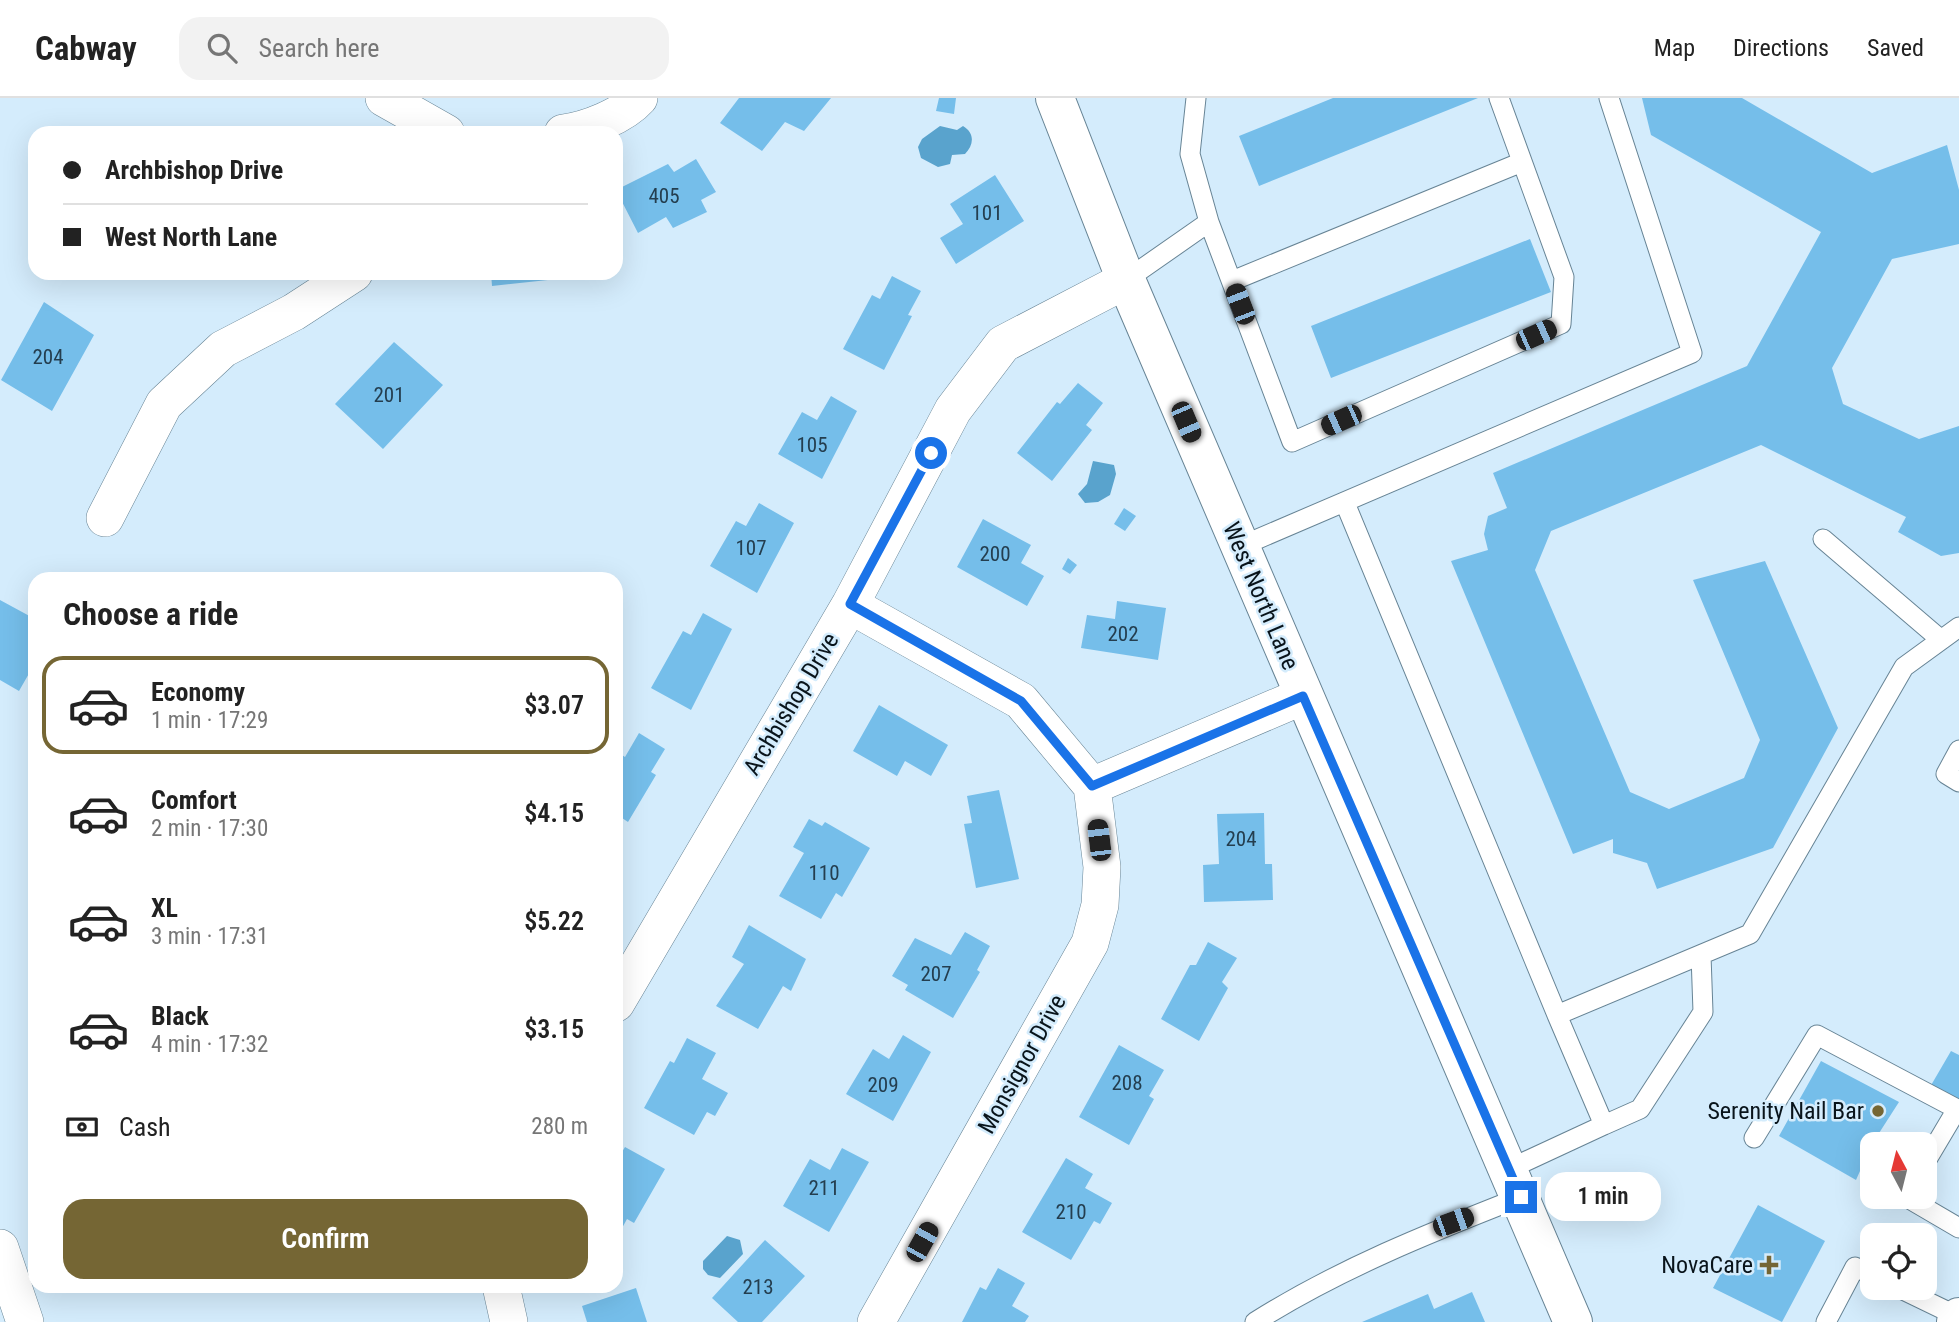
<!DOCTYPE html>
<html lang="en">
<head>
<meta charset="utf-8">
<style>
  :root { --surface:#fff; --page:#f2f2f2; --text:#222; --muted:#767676; --line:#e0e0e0; --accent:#756634 }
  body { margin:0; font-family:"Roboto Condensed",sans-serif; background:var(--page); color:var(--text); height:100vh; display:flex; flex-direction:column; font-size:26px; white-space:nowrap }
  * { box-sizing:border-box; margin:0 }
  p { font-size:23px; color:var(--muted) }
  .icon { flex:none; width:38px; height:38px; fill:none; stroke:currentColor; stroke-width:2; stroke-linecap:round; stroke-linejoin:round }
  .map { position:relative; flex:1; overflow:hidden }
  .sheet { position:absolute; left:28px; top:474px; width:595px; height:721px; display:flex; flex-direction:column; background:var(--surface); border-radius:21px; box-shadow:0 7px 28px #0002 }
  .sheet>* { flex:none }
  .hud { position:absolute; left:28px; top:28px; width:595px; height:154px; border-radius:21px; box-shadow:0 7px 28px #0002; display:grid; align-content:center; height:154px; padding:0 35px; background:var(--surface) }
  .needle { width:46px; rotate:353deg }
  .fabs { position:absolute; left:1860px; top:1034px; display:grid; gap:14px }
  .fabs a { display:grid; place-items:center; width:77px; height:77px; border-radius:14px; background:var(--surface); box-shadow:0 7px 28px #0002; font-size:35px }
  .end { position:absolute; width:32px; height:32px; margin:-16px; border:9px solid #1a73e8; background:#fff; box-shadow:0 0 0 4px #fff }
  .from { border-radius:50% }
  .bubble { position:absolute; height:49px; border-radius:21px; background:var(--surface); box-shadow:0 7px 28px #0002; font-size:23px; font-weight:600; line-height:49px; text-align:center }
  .car { position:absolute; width:21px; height:42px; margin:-21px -10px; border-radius:9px; box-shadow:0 0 5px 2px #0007; background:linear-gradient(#222 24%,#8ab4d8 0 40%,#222 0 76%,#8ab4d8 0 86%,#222 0) }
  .hud b { display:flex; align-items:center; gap:24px; height:66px; font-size:26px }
  .hud b+b { border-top:2px solid var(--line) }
  .hud i { width:18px; height:18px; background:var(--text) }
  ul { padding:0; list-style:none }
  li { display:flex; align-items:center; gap:21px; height:98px; margin:0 14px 10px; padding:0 21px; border:4px solid transparent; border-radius:21px }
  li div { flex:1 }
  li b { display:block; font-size:26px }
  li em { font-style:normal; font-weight:600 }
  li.on { border-color:var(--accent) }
  li>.icon { width:63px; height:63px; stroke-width:1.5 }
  h2 { padding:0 35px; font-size:32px; line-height:84px }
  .pay { display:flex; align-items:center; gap:18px; height:77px; padding:0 35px; font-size:26px }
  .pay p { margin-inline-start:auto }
  .primary-button { display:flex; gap:14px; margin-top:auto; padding:14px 35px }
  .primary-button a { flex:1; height:80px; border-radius:21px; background:var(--accent); color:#fff; font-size:28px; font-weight:600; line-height:80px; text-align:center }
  header { display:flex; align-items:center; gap:42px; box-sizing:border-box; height:98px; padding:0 35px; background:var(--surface); border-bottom:2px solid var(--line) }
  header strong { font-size:33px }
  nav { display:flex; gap:38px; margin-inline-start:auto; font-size:24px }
  .search { width:490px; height:63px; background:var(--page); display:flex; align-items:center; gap:18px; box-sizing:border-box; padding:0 24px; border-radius:21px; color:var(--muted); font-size:26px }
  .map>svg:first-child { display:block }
  .water { fill:#59a3cd }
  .building { fill:#75beea }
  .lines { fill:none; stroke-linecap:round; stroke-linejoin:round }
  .lane-casing { stroke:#678495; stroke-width:21 }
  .street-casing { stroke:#678495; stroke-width:38 }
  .secondary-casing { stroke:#678495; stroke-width:40 }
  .primary-casing { stroke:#678495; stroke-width:40 }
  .lane { stroke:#fff; stroke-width:19 }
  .street { stroke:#fff; stroke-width:37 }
  .secondary { stroke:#fff; stroke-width:38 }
  .primary { stroke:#fff; stroke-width:38 }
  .route { stroke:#1a73e8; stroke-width:9 }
  .poi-dot { fill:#756634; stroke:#d4ecfc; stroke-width:2.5 }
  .labels { text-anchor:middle; stroke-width:5; stroke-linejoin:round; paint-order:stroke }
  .number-label { font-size:21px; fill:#243e4f }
  .street-label { font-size:24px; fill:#09141b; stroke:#d4ecfc }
  .poi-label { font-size:24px; fill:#09141b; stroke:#d4ecfc; text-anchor:end }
</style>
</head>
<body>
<header>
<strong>Cabway</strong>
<div class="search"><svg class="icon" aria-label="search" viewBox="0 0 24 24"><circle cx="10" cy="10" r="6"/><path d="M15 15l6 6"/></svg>Search here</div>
<nav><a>Map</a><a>Directions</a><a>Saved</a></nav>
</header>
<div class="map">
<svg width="1959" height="1224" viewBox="0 0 1959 1224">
  <rect width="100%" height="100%" fill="#d4ecfc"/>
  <path class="water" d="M940,28L957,32L963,28C975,35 974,47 965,56L952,57L950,66L938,69L921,60L918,49L922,41Z
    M1093,363L1114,367L1116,376L1110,397L1098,404L1085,405L1078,396L1087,386Z
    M727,1138L740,1142L743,1156L720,1180L708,1177L703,1171V1163Z"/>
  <path class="building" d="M739,0H831L804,33L785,24L762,53L720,25Z
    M939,0H956L954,16L936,13Z
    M1333,0H1478L1259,88L1239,38Z
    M1642,0H1742L1872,75L1947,47L1959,92V146L1892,161L1832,270L1843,306L1919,341L1959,328V455L1941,458L1898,434L1906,419L1761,347L1551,433L1535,472L1630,694L1669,711L1744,680L1760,642L1693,482L1765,463L1838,630L1773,750L1657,791L1647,765L1613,755V741L1573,756L1451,463L1488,452L1484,436L1488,418L1507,410L1493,375L1747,268L1821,134L1651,37Z
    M696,61L716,94L701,102L707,114L673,130L666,119L638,135L616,92L668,66L674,74Z
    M995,77L1024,123L956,166L940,140L963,126L950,106Z
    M1530,141L1551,194L1331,280L1311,228Z
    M491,175H576V179L492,188Z
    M892,178L921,193L908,217L912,218L884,272L843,251L872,197L880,201Z
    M44,204L94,237L52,313L1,282Z
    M394,244L443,287L383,351L335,306Z
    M1078,285L1103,305L1086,327L1092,332L1052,383L1017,355L1057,304L1060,306Z
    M831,298L857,313L822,381L778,356L802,314L817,322Z
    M759,405L794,425L757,495L710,468L736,423L746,428Z
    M1124,410L1136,418L1125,433L1114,426Z
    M983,421L1031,447L1021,465L1044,478L1027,508L957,469Z
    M1068,460L1077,467L1070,476L1062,471Z
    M0,502L35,521V565L19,593L0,582Z
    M1117,503L1166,510L1158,562L1081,550L1087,517L1115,521Z
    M703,515L732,531L691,612L651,590L683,533L691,537Z
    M879,607L948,647L931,678L905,663L897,678L853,653Z
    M639,635L665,651L651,674L656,677L628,724L616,716V653L625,659Z
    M999,692L1019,781L976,790L964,726L972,725L967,698Z
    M1264,715L1265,766H1272L1273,802L1204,804L1203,767L1219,766L1217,716Z
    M809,721L822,728L825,724L870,750L842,799L836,795L821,821L779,798L804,755L793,749Z
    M749,827L806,861L791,893L783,888L758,931L716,908L744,866L732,859Z
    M965,834L990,848L977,872L980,874L953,920L905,892L908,887L892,878L915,840L951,857Z
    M1208,844L1237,860L1222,884L1228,890L1199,943L1161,921L1190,867H1196Z
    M903,937L931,954L893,1023L846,996L873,951L889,961Z
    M687,940L716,955L702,981L728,995L715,1018L707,1014L694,1037L644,1010L670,963L674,965Z
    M1119,947L1164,972L1149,998L1154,1001L1129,1047L1079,1019Z
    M1951,953L1959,957V1005L1930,989Z
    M1821,963L1899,1004L1872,1046L1856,1082L1779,1038Z
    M625,1049L665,1071L634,1125L627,1121L616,1141V1064Z
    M842,1050L869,1064L829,1134L783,1108L810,1061L830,1072Z
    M1066,1060L1093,1076L1085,1090L1112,1105L1100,1126L1094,1123L1071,1162L1022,1134Z
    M1758,1107L1825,1143L1782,1224L1713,1190Z
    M765,1142L805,1178L762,1224H738L712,1200Z
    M998,1170L1025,1185L1012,1208L1029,1218L1025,1224H962L980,1189L986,1192Z
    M636,1190L647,1224H587L582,1208Z
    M1472,1194L1485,1224H1362L1428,1196L1434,1211Z"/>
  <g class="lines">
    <defs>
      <path id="lane" d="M1209,124L1292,344L1561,226L1564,179L1499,0
        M1126,182L1209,124L1190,56L1196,0
        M1232,183L1522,64
        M1345,405L1557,917L1750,836L1904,569L1959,529
        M1823,441L1940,541
        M1239,449L1692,255L1609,0
        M1959,652L1946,676L1959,684
        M1557,917L1604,1027L1640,1011L1703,914L1701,857
        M1754,1040L1817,937L1959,1012
        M1925,1065L1957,1011
        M1507,1072L1604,1027
        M1906,1099L1959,1130
        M1899,1190L1959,1219
        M1255,1224C1339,1171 1429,1135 1521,1099
        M1826,1224L1855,1169L1872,1177"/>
      <path id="street" d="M384,0L446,35
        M563,35C587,32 623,18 639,0
        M105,420L164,306L223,251L294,214L354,175
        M850,507L1021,603L1092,688L1102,769L1100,807L1090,845L876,1224
        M1092,688L1303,598
        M616,905L850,507L953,312L1003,246L1126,182
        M0,1150L25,1224
        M501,1188L509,1224"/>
      <path id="secondary" d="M1055,0L1126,182L1573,1224"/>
      <path id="primary" d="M1956,1224L1959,1219"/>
    </defs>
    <use href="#lane" class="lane-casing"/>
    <use href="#street" class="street-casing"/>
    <use href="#secondary" class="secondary-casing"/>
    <use href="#primary" class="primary-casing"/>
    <use href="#lane" class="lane"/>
    <use href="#street" class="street"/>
    <use href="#secondary" class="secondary"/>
    <use href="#primary" class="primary"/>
  </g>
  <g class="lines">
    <path class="route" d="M931,355L850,506L1021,603L1092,688L1303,598L1521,1099"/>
  </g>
  <g class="poi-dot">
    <circle cx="1878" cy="1013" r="7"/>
    <path d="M1765.5 1156.5h7v7h7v7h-7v7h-7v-7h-7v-7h7z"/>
  </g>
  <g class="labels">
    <g class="number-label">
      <text x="664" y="105">405</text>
      <text x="987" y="122">101</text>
      <text x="48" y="266">204</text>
      <text x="389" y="304">201</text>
      <text x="812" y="354">105</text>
      <text x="751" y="457">107</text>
      <text x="995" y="463">200</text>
      <text x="1123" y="543">202</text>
      <text x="1241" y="748">204</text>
      <text x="824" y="782">110</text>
      <text x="936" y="883">207</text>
      <text x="1127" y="992">208</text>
      <text x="883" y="994">209</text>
      <text x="824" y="1097">211</text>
      <text x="1071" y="1121">210</text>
      <text x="758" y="1196">213</text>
    </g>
    <g class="street-label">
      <text transform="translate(1261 498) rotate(67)" y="8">West North Lane</text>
      <text transform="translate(791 606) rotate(-59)" y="8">Archbishop Drive</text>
      <text transform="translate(1022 966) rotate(-61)" y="8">Monsignor Drive</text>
    </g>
    <g class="poi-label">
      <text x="1864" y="1021">Serenity Nail Bar</text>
      <text x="1753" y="1175">NovaCare</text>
    </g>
  </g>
</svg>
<div class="fabs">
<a><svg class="needle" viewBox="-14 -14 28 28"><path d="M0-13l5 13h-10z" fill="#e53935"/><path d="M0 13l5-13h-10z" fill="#767676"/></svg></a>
<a><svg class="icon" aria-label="locate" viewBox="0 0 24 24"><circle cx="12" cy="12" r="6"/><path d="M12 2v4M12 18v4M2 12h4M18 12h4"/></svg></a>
</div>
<i class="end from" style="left:931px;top:355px"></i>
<i class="end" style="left:1521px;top:1099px"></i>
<div class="bubble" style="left:1545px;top:1074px;width:116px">1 min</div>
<i class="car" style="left:1240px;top:206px;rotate:339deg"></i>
<i class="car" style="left:1536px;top:237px;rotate:66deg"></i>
<i class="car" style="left:1341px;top:322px;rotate:246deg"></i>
<i class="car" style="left:1186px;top:324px;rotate:157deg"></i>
<i class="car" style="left:1099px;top:742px;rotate:353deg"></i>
<i class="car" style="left:1453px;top:1124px;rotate:70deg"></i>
<i class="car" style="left:922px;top:1144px;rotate:29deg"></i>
<div class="hud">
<b><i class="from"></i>Archbishop Drive</b>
<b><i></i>West North Lane</b>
</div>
<section class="sheet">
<h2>Choose a ride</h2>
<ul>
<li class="on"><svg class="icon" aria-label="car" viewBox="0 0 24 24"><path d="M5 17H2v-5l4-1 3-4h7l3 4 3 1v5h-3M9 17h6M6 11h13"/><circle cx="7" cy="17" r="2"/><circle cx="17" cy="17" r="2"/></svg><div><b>Economy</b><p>1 min · 17:29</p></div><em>$3.07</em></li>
<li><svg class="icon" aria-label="car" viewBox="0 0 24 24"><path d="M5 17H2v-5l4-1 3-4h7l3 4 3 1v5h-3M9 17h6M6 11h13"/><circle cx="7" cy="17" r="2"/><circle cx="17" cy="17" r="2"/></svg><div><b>Comfort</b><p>2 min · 17:30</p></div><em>$4.15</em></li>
<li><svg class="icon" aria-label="car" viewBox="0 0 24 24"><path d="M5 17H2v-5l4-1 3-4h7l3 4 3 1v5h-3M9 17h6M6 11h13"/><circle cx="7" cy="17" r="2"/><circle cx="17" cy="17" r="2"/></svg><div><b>XL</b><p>3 min · 17:31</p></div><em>$5.22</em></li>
<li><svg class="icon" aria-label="car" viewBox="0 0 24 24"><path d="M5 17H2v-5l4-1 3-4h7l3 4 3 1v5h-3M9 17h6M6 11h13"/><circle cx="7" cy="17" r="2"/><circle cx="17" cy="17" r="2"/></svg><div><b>Black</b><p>4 min · 17:32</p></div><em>$3.15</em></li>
</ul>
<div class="pay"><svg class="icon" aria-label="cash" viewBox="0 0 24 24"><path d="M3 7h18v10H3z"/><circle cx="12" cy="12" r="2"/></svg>Cash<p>280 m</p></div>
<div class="primary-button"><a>Confirm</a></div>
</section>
</div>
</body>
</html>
